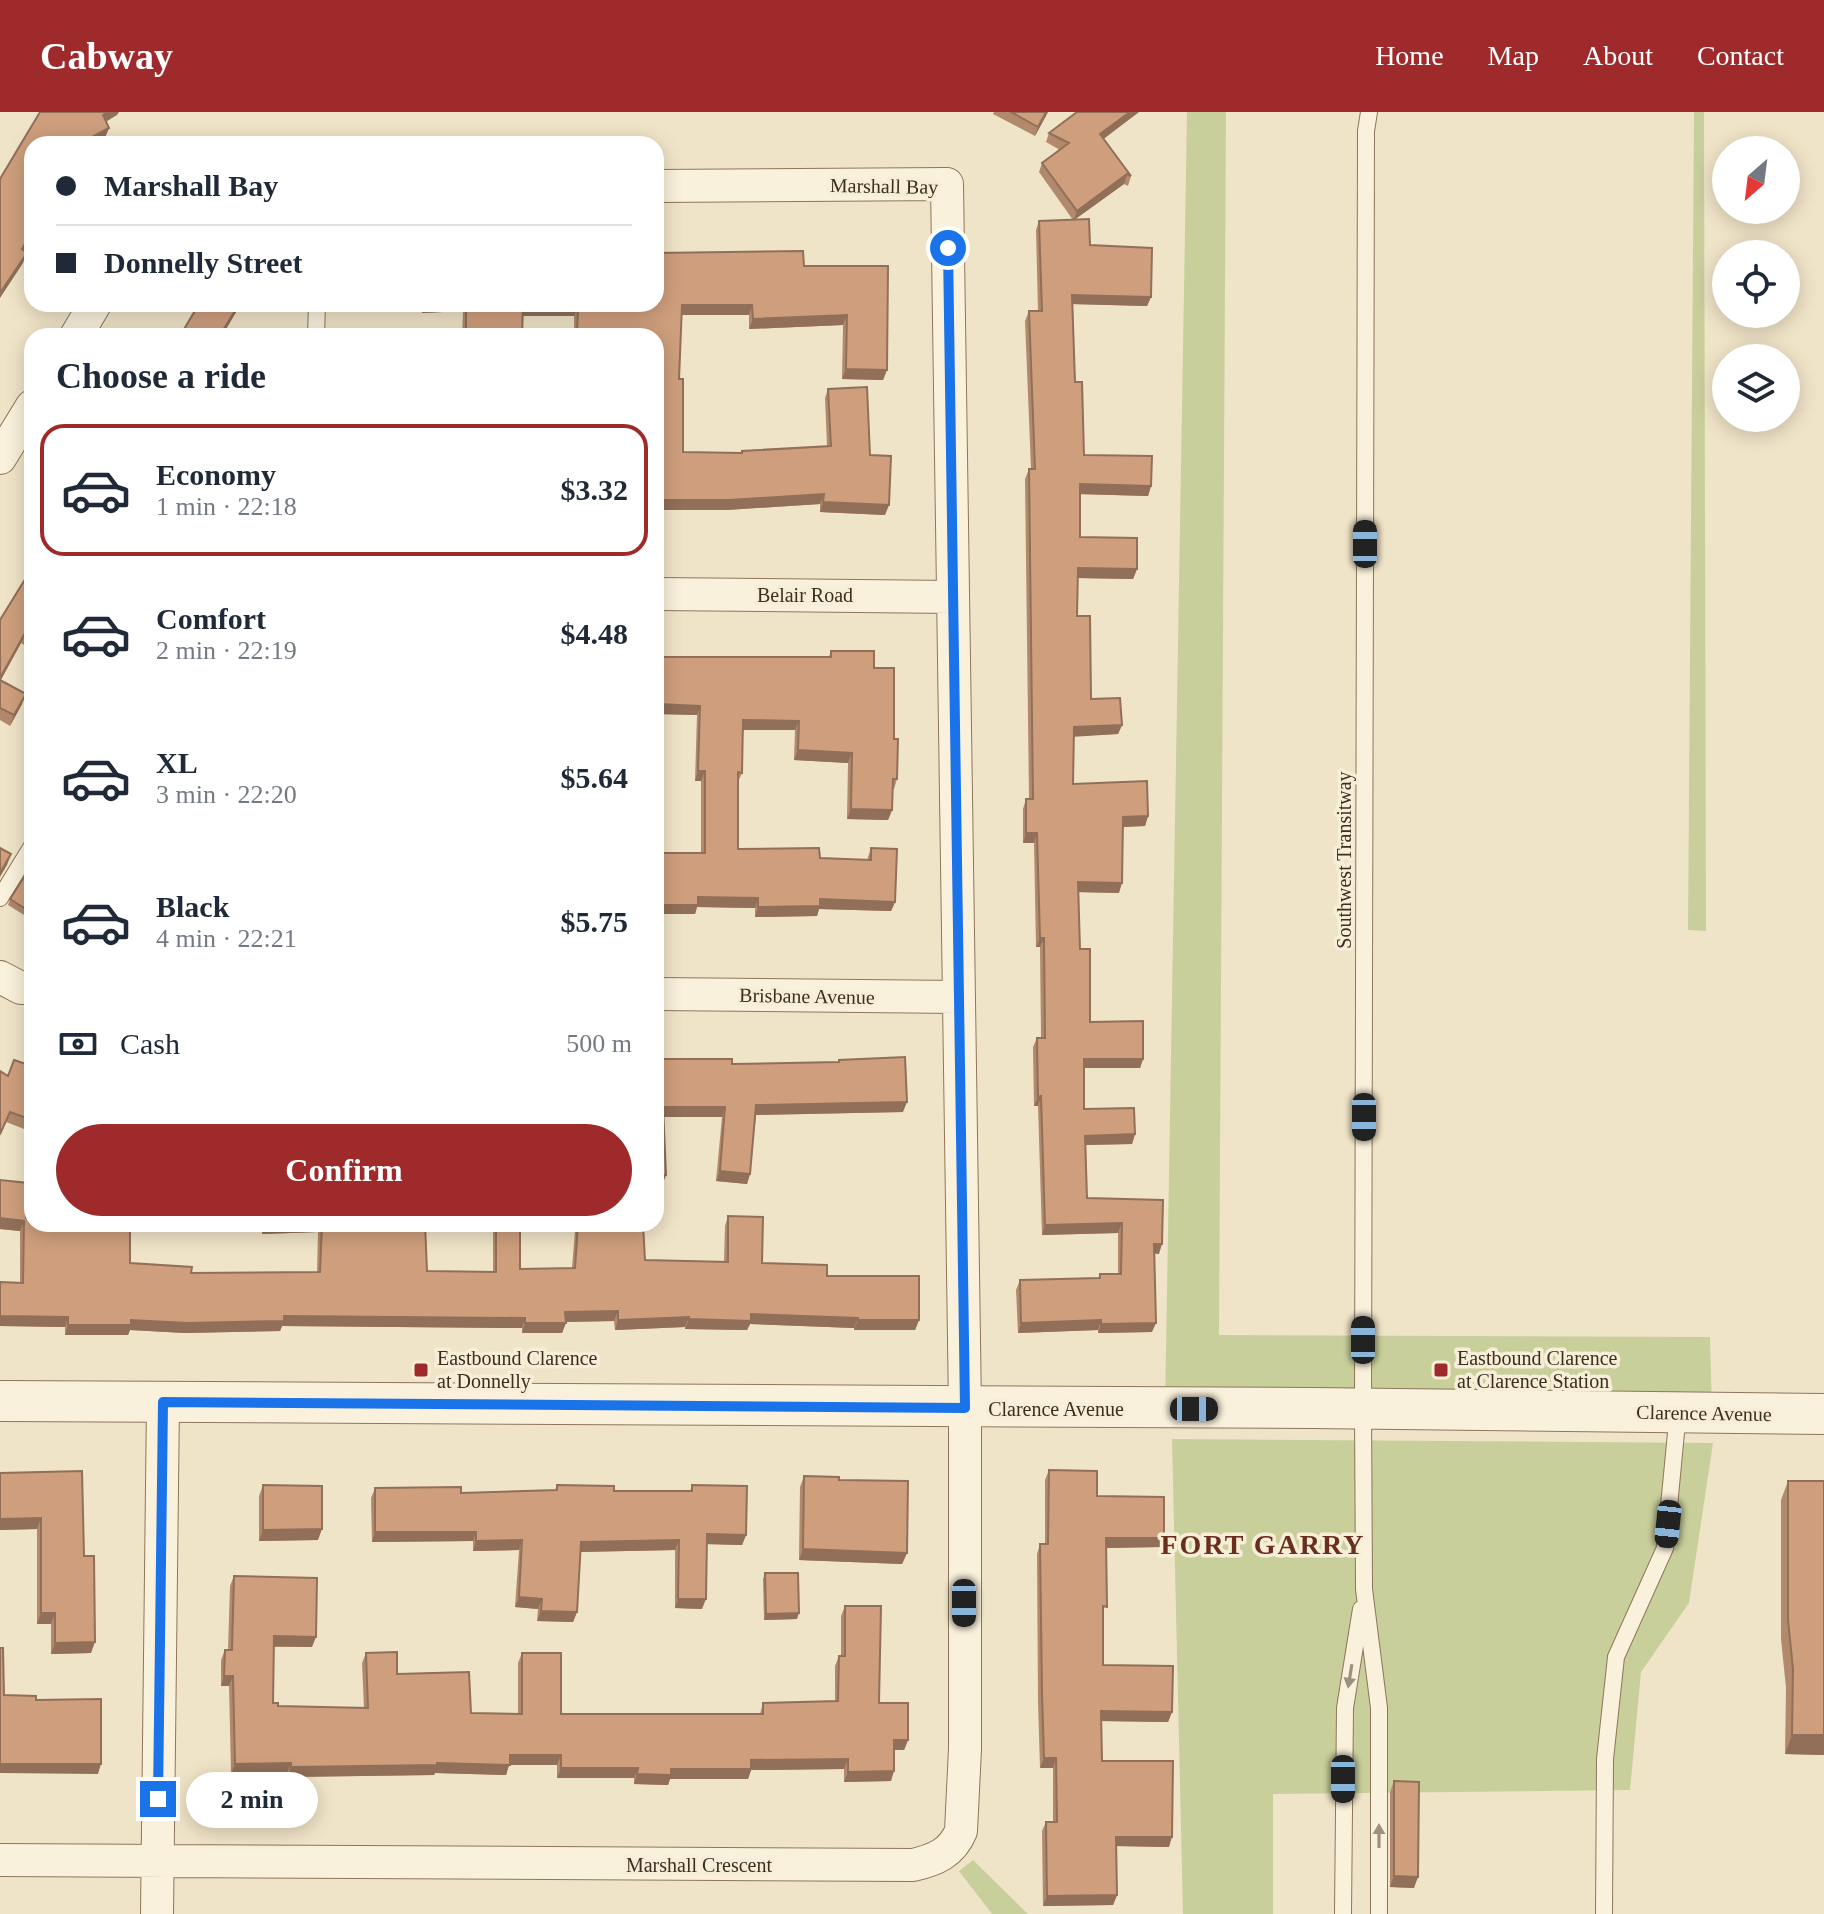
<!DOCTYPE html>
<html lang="en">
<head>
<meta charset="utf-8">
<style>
  :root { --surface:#fff; --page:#f2f2f3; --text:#1f2937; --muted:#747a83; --line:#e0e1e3; --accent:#9e2a2b }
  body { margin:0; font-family:"Times New Roman",serif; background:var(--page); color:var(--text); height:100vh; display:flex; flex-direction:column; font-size:30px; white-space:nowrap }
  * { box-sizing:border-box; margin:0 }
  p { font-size:26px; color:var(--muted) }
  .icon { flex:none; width:44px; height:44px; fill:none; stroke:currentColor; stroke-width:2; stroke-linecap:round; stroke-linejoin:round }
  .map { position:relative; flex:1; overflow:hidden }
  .drawer { position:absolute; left:24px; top:216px; width:640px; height:904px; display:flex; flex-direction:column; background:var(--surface); border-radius:24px; box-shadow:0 4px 20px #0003 }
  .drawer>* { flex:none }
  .guide { position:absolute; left:24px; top:24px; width:640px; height:176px; border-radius:24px; box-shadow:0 4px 20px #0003; display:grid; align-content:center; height:176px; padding:0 32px; background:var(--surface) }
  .needle { width:52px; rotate:208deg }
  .buttons { position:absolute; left:1712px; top:24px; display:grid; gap:16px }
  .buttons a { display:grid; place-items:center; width:88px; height:88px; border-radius:50%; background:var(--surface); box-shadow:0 4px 20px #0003; font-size:40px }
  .end { position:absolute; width:36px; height:36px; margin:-18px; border:10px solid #1a73e8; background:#fff; box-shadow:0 0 0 4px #fff }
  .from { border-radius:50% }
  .bubble { position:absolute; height:56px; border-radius:28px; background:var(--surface); box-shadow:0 4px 20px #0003; font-size:26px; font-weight:700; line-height:56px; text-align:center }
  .car { position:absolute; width:24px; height:48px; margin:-24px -12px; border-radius:10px; box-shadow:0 0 6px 2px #0007; background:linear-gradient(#222 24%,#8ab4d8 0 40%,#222 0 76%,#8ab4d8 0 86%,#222 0) }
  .guide b { display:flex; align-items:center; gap:28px; height:76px; font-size:30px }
  .guide b+b { border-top:2px solid var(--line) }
  .guide i { width:20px; height:20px; background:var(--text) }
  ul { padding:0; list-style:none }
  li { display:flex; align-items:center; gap:24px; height:132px; margin:0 16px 12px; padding:0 16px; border:4px solid transparent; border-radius:24px }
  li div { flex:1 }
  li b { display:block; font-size:30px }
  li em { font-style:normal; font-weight:700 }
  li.selected { border-color:var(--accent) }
  li>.icon { width:72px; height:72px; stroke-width:1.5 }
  h2 { padding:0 32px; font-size:36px; line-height:96px }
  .pay { display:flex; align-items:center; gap:20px; height:88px; padding:0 32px; font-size:30px }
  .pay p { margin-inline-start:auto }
  .action { display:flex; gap:16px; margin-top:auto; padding:16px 32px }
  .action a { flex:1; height:92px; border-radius:48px; background:var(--accent); color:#fff; font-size:32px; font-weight:700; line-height:92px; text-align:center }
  header { display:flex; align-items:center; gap:48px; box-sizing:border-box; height:112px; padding:0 40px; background:var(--accent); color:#fff }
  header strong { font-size:38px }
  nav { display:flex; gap:44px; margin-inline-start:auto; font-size:28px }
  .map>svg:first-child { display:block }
  .green { fill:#c9cf9b }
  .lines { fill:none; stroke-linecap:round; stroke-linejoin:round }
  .service-casing { stroke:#8d765c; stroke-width:18 }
  .minor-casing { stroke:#8d765c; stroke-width:34 }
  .tertiary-casing { stroke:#8d765c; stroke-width:42 }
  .service { stroke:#faf1dc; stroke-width:16 }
  .minor { stroke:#faf1dc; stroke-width:32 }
  .tertiary { stroke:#faf1dc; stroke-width:40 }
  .wall { fill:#b2896c }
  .shaded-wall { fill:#916f58 }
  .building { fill:#cf9f7d; stroke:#916f58; stroke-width:2 }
  .oneway { fill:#9c907e }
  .route { stroke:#1a73e8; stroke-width:10 }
  .poi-dot { fill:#9e2a2b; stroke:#f7eed8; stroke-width:3 }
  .labels { text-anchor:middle; stroke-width:7; stroke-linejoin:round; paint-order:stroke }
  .street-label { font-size:20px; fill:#3d2e20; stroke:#f7eed8 }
  .poi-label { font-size:20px; fill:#3d2e20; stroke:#f7eed8; text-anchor:start }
  .district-label { font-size:28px; font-weight:bold; letter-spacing:2px; fill:#6b2e1e; stroke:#f7eed8 }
</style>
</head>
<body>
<header>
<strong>Cabway</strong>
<nav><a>Home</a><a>Map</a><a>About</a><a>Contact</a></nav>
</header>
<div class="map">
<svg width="1824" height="1802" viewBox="0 0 1824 1802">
  <rect width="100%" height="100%" fill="#f0e4c8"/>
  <path class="green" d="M1187,0H1226L1219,1223L1710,1225L1712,1301L1165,1297Z
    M1694,0H1704L1706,819L1688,818Z
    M1172,1327L1713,1331L1689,1491L1641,1560L1630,1678L1273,1682V1802H1183Z
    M973,1748L1028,1802H992L959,1759Z"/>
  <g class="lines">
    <defs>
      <path id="service" d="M1369,0L1366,19L1363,1298L1364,1477L1379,1596V1802
        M316,224L317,192
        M0,786L32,734
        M1343,1802L1345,1596L1361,1497
        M1604,1802L1605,1647L1616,1545L1665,1436L1678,1300"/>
      <path id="minor" d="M76,224L95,192
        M0,346L32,294
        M656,482L953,485
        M0,865L21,876H32
        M656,882L959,885
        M0,1748L913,1753C935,1748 952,1741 961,1719L965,1637V1296L947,72L656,74
        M157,1802L163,1290"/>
      <path id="tertiary" d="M0,1289L1312,1296L1824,1302"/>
    </defs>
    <use href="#service" class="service-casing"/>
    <use href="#minor" class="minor-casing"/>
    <use href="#tertiary" class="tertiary-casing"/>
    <use href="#service" class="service"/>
    <use href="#minor" class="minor"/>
    <use href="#tertiary" class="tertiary"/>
  </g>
  <path class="wall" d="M994,0H1048L1035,24L993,2Z
    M1077,0H1139L1103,26L1131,64L1128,74L1124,72L1074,108L1090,133L1151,185L1147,194L1073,192L1075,270L1084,343L1151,374L1148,384L1080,382V425L1137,457L1133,467L1078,466L1077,504L1091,587L1122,613L1118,622L1074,624L1073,672L1148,704L1145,714L1123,715L1119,781L1078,780L1080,837L1090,910L1143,947L1140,956H1084V997L1135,1022L1132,1032L1086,1033L1087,1086L1159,1142L1154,1141L1152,1220L1098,1221V1218L1018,1221L1016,1178L1020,1168L1098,1166L1100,1162H1118V1121L1042,1123L1038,994H1034L1033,935L1037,926H1041L1040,835H1036L1034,731H1023V697L1026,687H1029L1025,367L1029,357H1031L1025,209L1029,199H1038L1036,118L1039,109L1073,108L1039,60L1042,51L1060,38L1046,30L1049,21Z
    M804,154H888L887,258L883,268L842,267L843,213L749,217V203H682L679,267L683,340L741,341L742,339L827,334L825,286L828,277L870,343L885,403L820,400V392L726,398H656V224H574V204H523L522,224H462L463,199L422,201V197L335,195V192H656Z
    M32,448V538L21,531L1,568L22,592L10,614L0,608V508L27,465L25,464Z
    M831,539L874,556L894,627L897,667L894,677H893L892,698L888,708L847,707L848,651L794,648L795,618H743L742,661L738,670V737L820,746L867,748L871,736L895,790L891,799L819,797L817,804L755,805V796L697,795L695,802H659V751L662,741H701V669H695L697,603L656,602V554L659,545H829Z
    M32,761V808L8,793L10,787Z
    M656,947L732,952L838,950L839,948L903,1000L756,1003L750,1062L747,1072L716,1069L722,1005H664L666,1063L662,1073H656Z
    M32,954V1020L6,1010L0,1024V959L8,964Z
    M0,1068L26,1106L130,1151L191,1161L317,1160L318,1120L262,1122V1112H425L427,1159L493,1160V1112H520V1157L572,1156L575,1118L577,1112H643L645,1148L724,1150L725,1114L728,1104L762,1151L827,1164L919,1208L915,1218H854V1216L750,1212L747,1218L685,1217V1215L615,1218L614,1209L566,1210L562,1221H522V1216L282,1214L280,1219L185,1221L130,1218L128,1223H65V1215L0,1214V1170L20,1171V1119L0,1117Z
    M1049,1358L1097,1384L1161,1435L1107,1436L1103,1504V1553L1172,1600L1168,1610L1101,1609L1102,1649L1169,1735L1116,1734L1117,1783L1113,1793L1043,1794L1042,1719L1046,1710H1053V1656H1040L1038,1590L1037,1442L1040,1432H1045V1368Z
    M0,1361L84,1444L91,1541L51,1542V1512H37V1417L0,1418Z
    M804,1364L839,1368L907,1441L902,1452L799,1448L800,1375Z
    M1788,1369H1824V1643L1785,1642L1786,1576L1781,1527V1388Z
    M263,1373L318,1428L259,1429V1384Z
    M557,1373L614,1379H690L692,1373L746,1423L742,1433L707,1432L702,1497L675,1496V1438L580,1440L577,1500L573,1510L537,1509L538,1497L515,1495L519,1438L473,1439V1429L372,1430L371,1386L375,1376L461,1381L555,1378Z
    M765,1461L797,1507L764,1508L763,1467Z
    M234,1464L312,1535H274L273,1591L278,1594L364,1596L362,1551L366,1541L397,1562L471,1601L518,1602V1551L522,1541L561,1602H760L763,1591L835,1589V1554L839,1544H841V1504L845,1494L879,1591L908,1628L904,1638H894L891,1669L844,1670V1657L751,1658L748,1667H670L668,1673L634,1672V1666H557V1653H509L506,1663L435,1661L434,1663L287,1665V1661L231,1662L229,1574H221V1548L225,1538H228L230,1474Z
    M1394,1669L1414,1776L1390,1775V1680Z"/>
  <path class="shaded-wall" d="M109,0H119L117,3L99,14L103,3Z
    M1046,0H1048L1035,24L1038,15Z
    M1130,0H1139L1097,32L1100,22Z
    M109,16L105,26L94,32H79Z
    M1127,62L1124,72L1074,108L1077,99Z
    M32,120V124L18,147L22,137Z
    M27,141L23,151L0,186V181Z
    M1072,183L1151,185L1147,194L1069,192Z
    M239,192H241L222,224V220Z
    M336,192H423L422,197L335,195Z
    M425,192H465L463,199L422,201Z
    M682,193H752L749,203H678Z
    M523,194H578L574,204H520Z
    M847,203L843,213L749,217L753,207Z
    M846,257L887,258L883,268L842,267Z
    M1080,372L1151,374L1148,384L1077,382Z
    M824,382L820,392L726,398H656V388Z
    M823,390L889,393L885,403L820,400Z
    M1078,456L1137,457L1133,467L1075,466Z
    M25,521L21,531L0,569V566Z
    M26,582L22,592L10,614L14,603Z
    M658,592L700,594L697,603L656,602Z
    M743,608L799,609L795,618H740Z
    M1122,613L1118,622L1070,625L1074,615Z
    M798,638L852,641L848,651L794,648Z
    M698,659H705L701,669H695Z
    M851,697L892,698L888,708L847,707Z
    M1148,704L1145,714L1120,715L1123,705Z
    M1026,721H1037L1034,731H1023Z
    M11,742L7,753L0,765V761Z
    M1078,770L1122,771L1119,781L1074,780Z
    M698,785L758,786L755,796L697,795L695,802H659L662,793Z
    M820,787L895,790L891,799L819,797L817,804L755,805L758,795Z
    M1040,826H1044L1040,835H1036Z
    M1084,947H1143L1140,956H1080Z
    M1041,984L1038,994H1034L1038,985Z
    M907,990L903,1000L753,1003L756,993Z
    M663,995H725L722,1005H660Z
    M1135,1022L1132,1032L1082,1033L1085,1024Z
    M720,1059L750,1062L747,1072L716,1069Z
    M656,1063H666L662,1073H656Z
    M0,1106L24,1109L20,1119L0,1117Z
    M1122,1111L1118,1121L1042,1123L1045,1113Z
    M266,1112H321L318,1120L262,1122Z
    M1154,1132H1162L1159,1142L1150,1141Z
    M618,1199L614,1209L562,1210L565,1200Z
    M751,1202L858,1206L854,1216L750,1212L747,1218L685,1217L689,1207Z
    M0,1204L68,1205L65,1215L0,1214Z
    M284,1204L525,1206L522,1216L282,1214L280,1219L185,1221L130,1218L128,1223H65L68,1213L131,1208Z
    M689,1205L685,1215L615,1218L618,1208Z
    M858,1208H919L915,1218H854Z
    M1101,1208L1098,1218L1018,1221L1021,1211Z
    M525,1211H566L562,1221H522Z
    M1156,1211L1152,1220L1098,1221L1101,1212Z
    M41,1406L37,1417L0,1418V1407Z
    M322,1417L318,1428L259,1429L263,1418Z
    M375,1420H476L473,1429L372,1430Z
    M707,1422L746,1423L742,1433L703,1432Z
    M1106,1426H1164L1161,1435L1103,1436Z
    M522,1428L519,1438L473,1439L476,1429Z
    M679,1428L675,1438L577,1440L581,1430Z
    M803,1437L907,1441L902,1452L799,1448Z
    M519,1485L542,1487L538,1497L515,1495Z
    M678,1487H706L702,1497L675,1496Z
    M541,1499L577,1500L573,1510L537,1509Z
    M41,1501H55L51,1512H37Z
    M799,1501L797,1507L764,1508L766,1502Z
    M274,1524L316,1525L312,1535L271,1534Z
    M95,1530L91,1541L51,1542L55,1531Z
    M224,1564H233L229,1574H221Z
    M1101,1599L1172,1600L1168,1610L1098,1609Z
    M1792,1623H1824V1643L1785,1642Z
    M894,1628H908L904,1638H890Z
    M510,1643H561L557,1653H509L506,1663L435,1661L434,1663L287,1665L291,1655L437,1651Z
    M1044,1646H1056L1053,1656H1040Z
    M848,1647L844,1657L751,1658L748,1667H670L668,1673L634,1672L637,1662L671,1657L751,1648Z
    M291,1651L287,1661L231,1662L235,1652Z
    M0,1652H101L98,1662L0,1661Z
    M561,1656H638L634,1666H557Z
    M894,1659L891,1669L844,1670L848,1660Z
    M1116,1725H1172L1169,1735L1113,1734Z
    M1394,1764L1418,1765L1414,1776L1390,1775Z
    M1117,1783L1113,1793L1043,1794L1047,1784Z"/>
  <path class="building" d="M40,0H109L103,3L109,16L79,32H32V120L22,137L27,141L0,181V67Z
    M1011,0H1046L1038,15Z
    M1077,0H1130L1100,22L1131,64L1127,62L1077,99L1042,51L1069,31L1049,21Z
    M1089,107L1090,133L1152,136L1151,185L1072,183L1075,270H1082L1084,343L1152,344L1151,374L1080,372V425L1137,426V457L1078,456L1077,504H1090L1091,587L1120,586L1122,613L1074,615L1073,672L1147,669L1148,704L1123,705L1122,771L1078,770L1080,837H1090V910L1143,909V947H1084V997L1134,996L1135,1022L1085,1024L1087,1086L1163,1088L1162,1132H1154L1156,1211L1101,1212V1208L1021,1211L1020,1168L1100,1166V1162H1121L1122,1111L1045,1113L1041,984L1038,985L1037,926H1045L1044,826H1040L1037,721H1026V687H1033L1029,357H1035L1029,199H1042L1039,109Z
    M803,139L804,154H888L887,258L846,257L847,203L753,207L752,193H682L679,267H683V340L742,341V339L831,334L828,277L867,275L870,343L891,344L889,393L823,390L824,382L729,388H656V224H577L578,194H523L522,224H466V192H656V141Z
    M199,192H239L222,220L228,224H180Z
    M32,456V525L25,521L0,566V508Z
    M831,539H874V556H894V627H898L897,667H893L892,698L851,697L852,641L798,638L799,609L743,608L742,661L738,660V737L819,736L820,746L871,748V736L897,737L895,790L820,787V794L758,795V786L698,785V793H662V741H705V659H698L700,594L658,592L659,545H831Z
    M0,568L26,582L14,603L0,596Z
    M0,736L11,742L0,761Z
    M28,759L32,761V801L10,787Z
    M905,945L907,990L756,993L750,1062L720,1059L725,995H663L666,1063H656V947H732V952L839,950V948Z
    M14,948L32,954V1008L10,1000L0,1022V959L8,964Z
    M0,1068L28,1071L26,1106H32V1112H130V1151L192,1155L191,1161L320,1160L322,1112H425L427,1159L496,1160V1112H520V1157L575,1156L578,1112H643L645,1148L728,1150V1104L763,1105L762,1151L827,1153V1164H919V1208H858V1206L751,1202V1209L689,1207V1205L618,1208V1199L565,1200L566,1211H525V1206L284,1204V1209L188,1211L131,1208V1213H68V1205L0,1204V1170L23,1171L24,1109L0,1106Z
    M1049,1358L1097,1359V1384L1164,1385V1426H1106L1107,1495L1103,1494V1553L1173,1554L1172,1600L1101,1599L1102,1649H1173L1172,1725H1116L1117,1783L1047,1784L1046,1710H1057L1056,1646H1044L1042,1580L1040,1432H1048Z
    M82,1359L84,1444H94L95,1530L55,1531V1501H41V1406L0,1407V1361Z
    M804,1364L839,1365V1368L908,1369L907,1441L803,1437Z
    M1788,1369H1824V1623H1792L1793,1557L1788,1508Z
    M263,1373L322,1374V1417L263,1418Z
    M557,1373L614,1374V1379H692V1373L747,1374L746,1423L707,1422L706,1487H678L679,1428L581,1430L577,1500L541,1499L542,1487L519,1485L522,1428L476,1429V1420H375V1376L461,1375V1381L557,1378Z
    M765,1461H798L799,1501L766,1502Z
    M234,1464L317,1466L316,1525L274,1524L273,1591H278V1594L368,1596L366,1541L397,1540V1562L469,1560L471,1601L522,1602V1541H561V1602H763V1591L838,1589L839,1544H845V1494H881L879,1591H908V1628H894V1659L848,1660V1647L751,1648V1657H671V1663L637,1662L638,1656H561V1643H510V1653L437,1651V1653L291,1655V1651L235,1652L233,1564H224L225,1538H232Z
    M0,1536H3L4,1583L36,1584V1588L101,1587V1652H0Z
    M1394,1669L1419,1670L1418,1765L1394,1764Z"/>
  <defs><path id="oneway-solid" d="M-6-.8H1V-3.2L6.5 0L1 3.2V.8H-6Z" transform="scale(2)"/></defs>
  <g class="oneway">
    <use href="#oneway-solid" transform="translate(1350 1564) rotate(99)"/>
    <use href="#oneway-solid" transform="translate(1379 1724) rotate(-90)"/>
  </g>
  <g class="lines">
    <path class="route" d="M158,1687L163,1290L965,1296L948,136"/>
  </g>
  <g class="poi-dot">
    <rect x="413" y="1250" width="16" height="16" rx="4"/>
    <rect x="1433" y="1250" width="16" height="16" rx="4"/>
  </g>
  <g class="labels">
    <g class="street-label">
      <text transform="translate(884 74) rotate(1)" y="7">Marshall Bay</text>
      <text x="805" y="490">Belair Road</text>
      <text transform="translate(1344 748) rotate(-90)" y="7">Southwest Transitway</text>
      <text transform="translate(807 884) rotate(1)" y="7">Brisbane Avenue</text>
      <text x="1056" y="1304">Clarence Avenue</text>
      <text transform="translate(1704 1301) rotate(1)" y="7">Clarence Avenue</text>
      <text x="699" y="1760">Marshall Crescent</text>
    </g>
    <g class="poi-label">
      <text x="437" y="1253">Eastbound Clarence<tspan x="437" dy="23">at Donnelly</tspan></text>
      <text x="1457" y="1253">Eastbound Clarence<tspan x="1457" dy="23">at Clarence Station</tspan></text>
    </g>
    <g class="district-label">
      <text x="1263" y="1442">FORT GARRY</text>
    </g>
  </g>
</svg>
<div class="buttons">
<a><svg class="needle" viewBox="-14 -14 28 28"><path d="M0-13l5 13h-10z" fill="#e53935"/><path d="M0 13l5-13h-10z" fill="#747a83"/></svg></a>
<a><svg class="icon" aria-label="locate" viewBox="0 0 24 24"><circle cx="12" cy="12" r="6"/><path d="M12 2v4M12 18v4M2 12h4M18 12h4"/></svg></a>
<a><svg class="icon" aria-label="layers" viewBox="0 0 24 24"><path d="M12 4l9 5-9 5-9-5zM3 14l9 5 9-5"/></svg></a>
</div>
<i class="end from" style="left:948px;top:136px"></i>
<i class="end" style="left:158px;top:1687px"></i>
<div class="bubble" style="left:186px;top:1660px;width:132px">2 min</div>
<i class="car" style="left:1365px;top:432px;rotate:0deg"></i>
<i class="car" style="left:1364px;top:1005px;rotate:180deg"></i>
<i class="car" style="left:1363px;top:1228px;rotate:0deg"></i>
<i class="car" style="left:1194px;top:1297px;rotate:90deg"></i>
<i class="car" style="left:1668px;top:1412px;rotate:186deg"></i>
<i class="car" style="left:964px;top:1491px;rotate:180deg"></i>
<i class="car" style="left:1343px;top:1667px;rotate:180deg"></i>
<div class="guide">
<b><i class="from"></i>Marshall Bay</b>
<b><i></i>Donnelly Street</b>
</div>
<section class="drawer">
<h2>Choose a ride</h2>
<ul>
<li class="selected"><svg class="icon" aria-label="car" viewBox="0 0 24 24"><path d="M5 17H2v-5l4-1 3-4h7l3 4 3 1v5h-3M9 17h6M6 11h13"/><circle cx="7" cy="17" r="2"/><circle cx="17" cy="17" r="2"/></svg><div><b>Economy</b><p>1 min · 22:18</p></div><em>$3.32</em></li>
<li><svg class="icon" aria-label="car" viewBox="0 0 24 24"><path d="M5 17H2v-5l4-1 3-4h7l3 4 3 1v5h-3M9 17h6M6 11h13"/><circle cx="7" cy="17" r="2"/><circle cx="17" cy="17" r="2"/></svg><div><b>Comfort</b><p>2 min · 22:19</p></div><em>$4.48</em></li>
<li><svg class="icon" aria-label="car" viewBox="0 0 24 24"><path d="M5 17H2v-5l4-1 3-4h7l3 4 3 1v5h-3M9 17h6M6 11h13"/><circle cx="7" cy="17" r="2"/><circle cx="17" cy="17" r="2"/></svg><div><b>XL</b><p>3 min · 22:20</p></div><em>$5.64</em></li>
<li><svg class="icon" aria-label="car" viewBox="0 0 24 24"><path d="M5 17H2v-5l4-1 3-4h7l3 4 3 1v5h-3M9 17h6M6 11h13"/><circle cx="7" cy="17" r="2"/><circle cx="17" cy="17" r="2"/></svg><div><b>Black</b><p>4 min · 22:21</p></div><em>$5.75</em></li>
</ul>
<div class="pay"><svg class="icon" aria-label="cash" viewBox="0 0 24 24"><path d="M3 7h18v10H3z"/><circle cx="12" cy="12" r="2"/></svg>Cash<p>500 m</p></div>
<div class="action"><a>Confirm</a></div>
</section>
</div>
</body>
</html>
